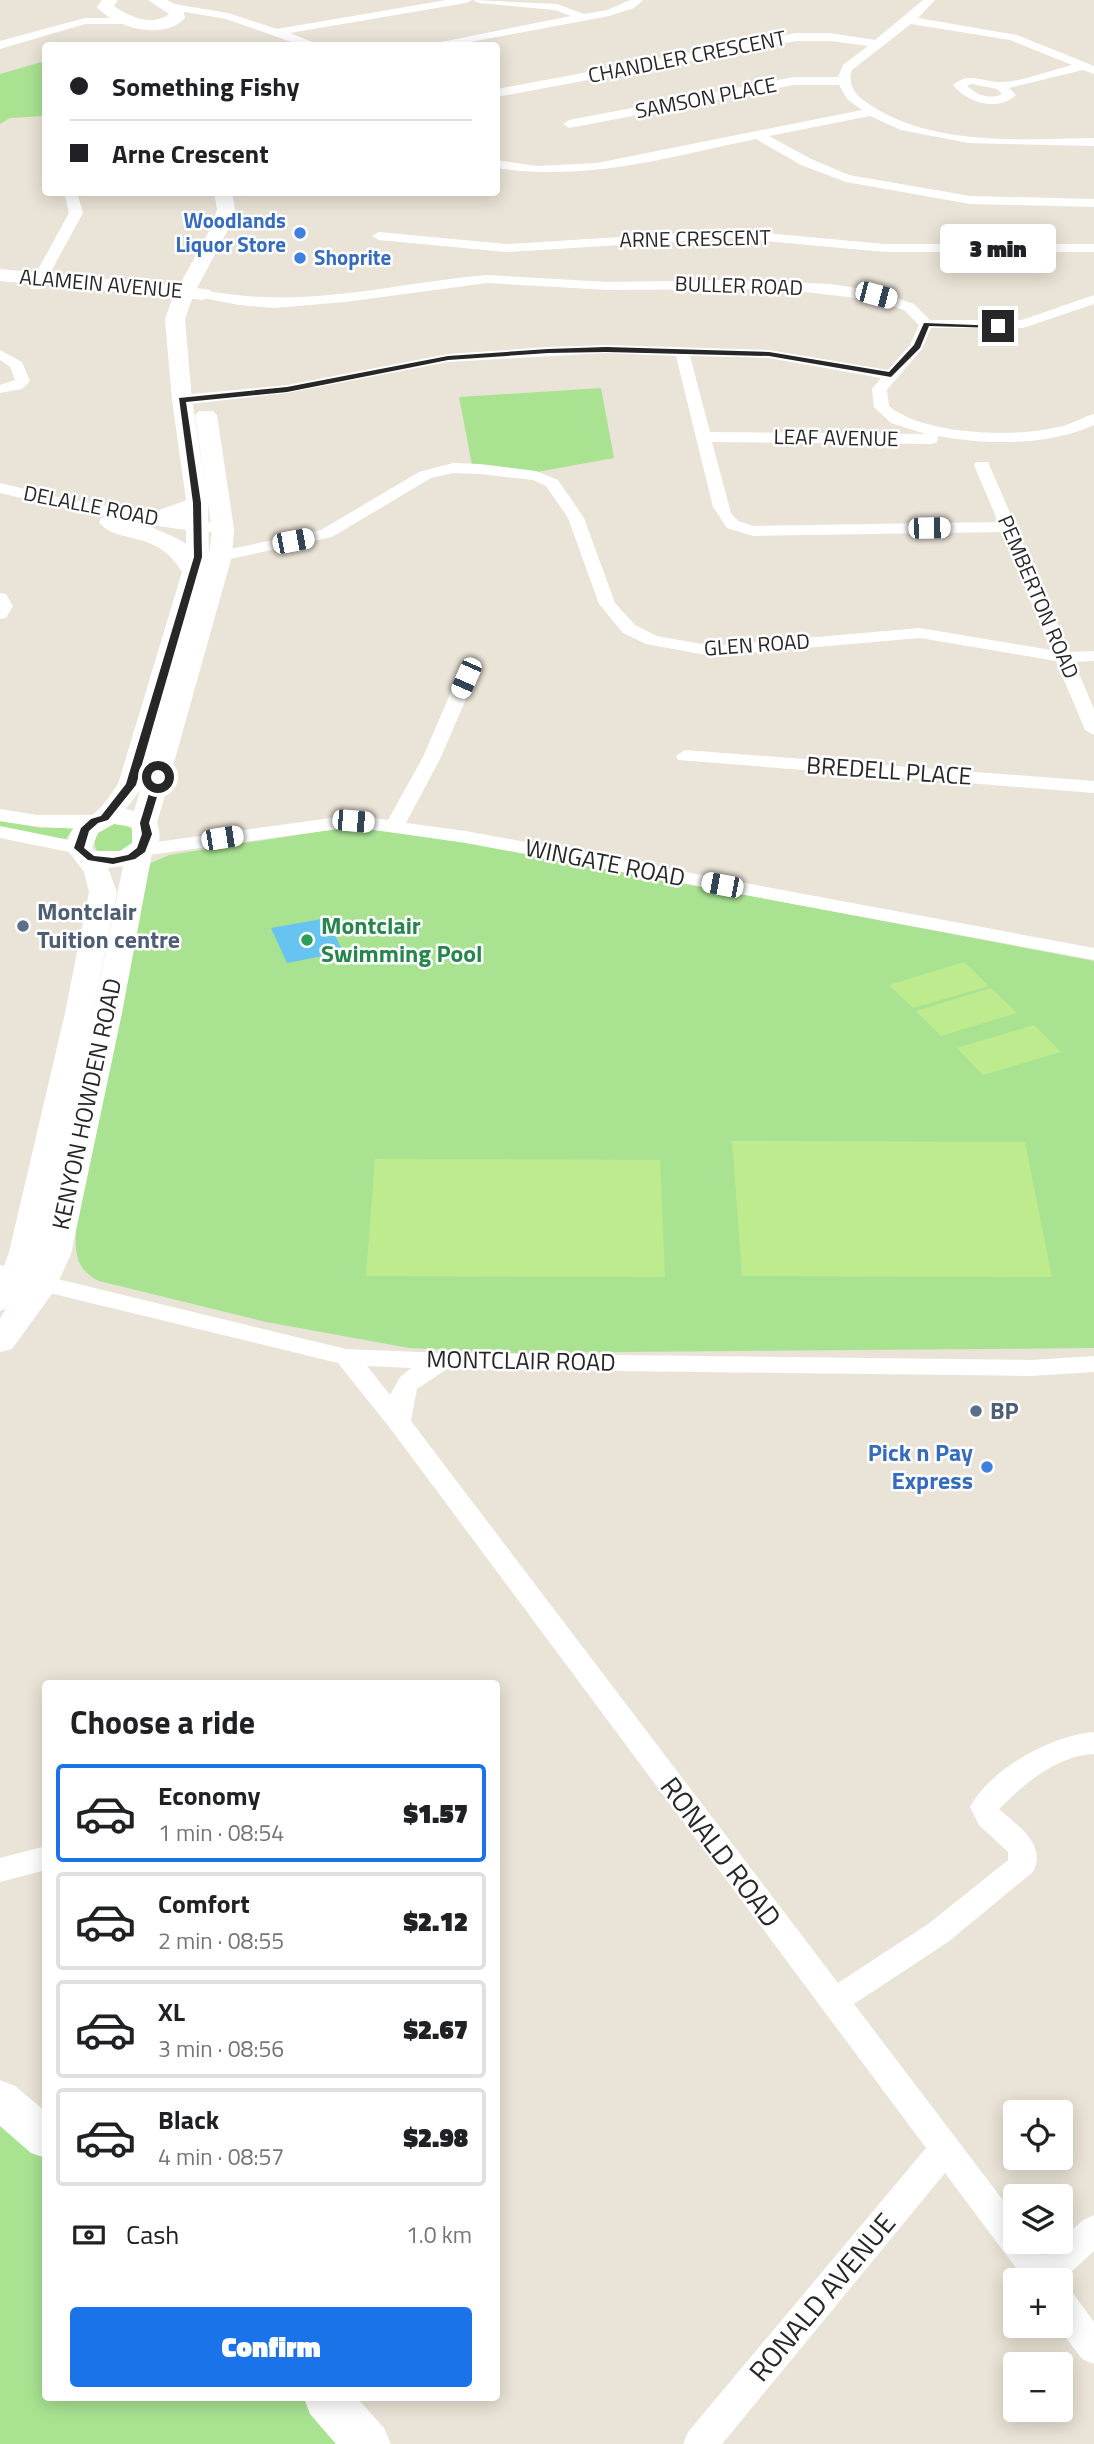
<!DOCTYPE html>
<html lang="en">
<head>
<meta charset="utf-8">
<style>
  :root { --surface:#fff; --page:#f2f2f2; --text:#202124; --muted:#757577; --line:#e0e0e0; --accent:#1a73e8 }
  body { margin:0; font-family:"Titillium Web",sans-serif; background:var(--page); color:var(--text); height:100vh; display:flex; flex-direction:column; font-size:26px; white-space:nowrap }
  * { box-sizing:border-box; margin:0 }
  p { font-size:23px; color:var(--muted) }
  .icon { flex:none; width:38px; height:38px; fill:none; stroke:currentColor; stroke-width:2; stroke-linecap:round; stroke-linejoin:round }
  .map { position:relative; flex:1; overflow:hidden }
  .panel { position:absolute; left:42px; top:1680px; width:458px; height:721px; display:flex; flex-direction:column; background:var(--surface); border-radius:7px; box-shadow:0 4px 18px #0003 }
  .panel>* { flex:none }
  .top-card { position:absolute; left:42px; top:42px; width:458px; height:154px; border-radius:7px; box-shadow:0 4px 18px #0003; display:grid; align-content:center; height:154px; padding:0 28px; background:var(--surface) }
  .buttons { position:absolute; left:1003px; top:2100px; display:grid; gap:14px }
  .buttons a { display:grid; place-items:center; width:70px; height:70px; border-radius:7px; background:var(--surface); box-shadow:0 4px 18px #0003; font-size:35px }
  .end { position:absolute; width:32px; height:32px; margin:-16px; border:9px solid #272727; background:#fff; box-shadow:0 0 0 4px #fff }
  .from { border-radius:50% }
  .bubble { position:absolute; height:49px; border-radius:7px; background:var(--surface); box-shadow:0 4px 18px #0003; font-size:23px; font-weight:800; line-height:49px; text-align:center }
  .car { position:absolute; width:21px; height:42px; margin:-21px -10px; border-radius:9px; box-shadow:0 0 5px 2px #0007; background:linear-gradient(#fff 24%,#345 0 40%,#fff 0 76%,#345 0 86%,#fff 0) }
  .top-card b { display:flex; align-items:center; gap:24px; height:66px; font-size:26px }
  .top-card b+b { border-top:2px solid var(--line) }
  .top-card i { width:18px; height:18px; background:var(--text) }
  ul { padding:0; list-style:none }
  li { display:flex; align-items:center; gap:21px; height:98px; margin:0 14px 10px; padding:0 14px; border:4px solid var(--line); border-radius:7px }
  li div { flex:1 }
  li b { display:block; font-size:26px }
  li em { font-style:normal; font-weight:800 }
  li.active { border-color:var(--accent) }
  li>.icon { width:63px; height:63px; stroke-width:1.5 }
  h2 { padding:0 28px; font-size:32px; line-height:84px }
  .pay { display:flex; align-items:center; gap:18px; height:77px; padding:0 28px; font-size:26px }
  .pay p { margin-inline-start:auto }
  .cta { display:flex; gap:14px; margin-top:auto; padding:14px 28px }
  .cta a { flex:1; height:80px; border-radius:7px; background:var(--accent); color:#fff; font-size:28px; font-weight:800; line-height:80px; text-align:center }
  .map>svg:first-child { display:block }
  .green { fill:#a9e392 }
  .pitch { fill:#beeb8d }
  .water { fill:#67c4f0 }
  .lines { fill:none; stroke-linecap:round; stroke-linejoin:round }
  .street { fill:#fff; fill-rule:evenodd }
  .secondary { fill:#fff; fill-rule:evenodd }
  .route { fill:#272727 }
  .shop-dot { fill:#3f7fe0; stroke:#fff; stroke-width:2.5 }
  .service-dot { fill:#5c6f8a; stroke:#fff; stroke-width:2.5 }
  .leisure-dot { fill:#2e9e5b; stroke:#fff; stroke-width:2.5 }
  .labels { text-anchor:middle; stroke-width:5; stroke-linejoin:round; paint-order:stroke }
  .far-street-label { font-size:21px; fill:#272727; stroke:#fff }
  .far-shop-label { font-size:21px; font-weight:bold; fill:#366cbe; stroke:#fff; text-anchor:end }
  .street-label { font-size:24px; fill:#272727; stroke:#fff }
  .service-label { font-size:24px; font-weight:bold; fill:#4e5e75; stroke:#fff; text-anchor:start }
  .leisure-label { font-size:24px; font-weight:bold; fill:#27864d; stroke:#fff; text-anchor:start }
  .shop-label { font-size:24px; font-weight:bold; fill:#366cbe; stroke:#fff; text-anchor:end }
  .near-street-label { font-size:28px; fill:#272727; stroke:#fff }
</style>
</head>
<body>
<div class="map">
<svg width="1094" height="2444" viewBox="0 0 1094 2444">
  <rect width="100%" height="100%" fill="#eae3d7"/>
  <path class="green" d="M45,61V116L10,118L0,124V74Z
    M601,388L614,458L537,472L472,465L459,397Z
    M0,821L41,828L74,827L65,840L0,827Z
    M111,824H126L134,832L133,844L122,853H99C93,846 94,841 96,833Z
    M335,829L376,830L457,840L1094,961V1348L516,1353L409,1348L266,1322L99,1281C75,1269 75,1253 76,1229L147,871L151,863L169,855Z
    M0,2120L45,2159L46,2398H302L343,2444H0Z"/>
  <path class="pitch" d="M964,962L989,986L913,1008L889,985Z
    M991,988L1017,1013L941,1036L916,1011Z
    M1034,1025L1061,1052L983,1075L957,1048Z
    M732,1141L1025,1142L1052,1277L742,1276Z
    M375,1159L660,1160L665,1277L366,1276Z"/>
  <path class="water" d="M327,918L343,952L287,963L271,928Z"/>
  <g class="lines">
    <path class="street" d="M446,0H472L466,3L290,33L322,46H303L226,19L168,9L162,6L168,3L228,13L277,29Z
      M473,0L557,4L584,14L607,10L630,0H643L634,8L609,16L449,46H421L571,16L555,10L479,3Z
      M923,0H935L918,18L1017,35L1094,66V74L1083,70L1009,88L1016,95C998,112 967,103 953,85C969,71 982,82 1001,82C1021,82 1052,70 1072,65L1010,40L911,24L852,70C847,86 856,96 869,104C932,147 1021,139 1094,138V146L969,143L901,130L870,116L769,136L811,159L849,175L970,196L1094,199V207L970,204L846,182L801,165L756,139C669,157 586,182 497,168V160L536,166L597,163L862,110L848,100L839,85H794L569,128L563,124L569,120L794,77H838L843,65L868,46L830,41H796L497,97V89L796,33H830L875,40ZM972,84L997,89L1002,94C989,100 977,95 967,86Z
      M85,18H126L132,21L126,24H85L0,49V41Z
      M64,192H77L83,213L43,286L41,289H31L29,286L69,213Z
      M733,230L885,244H1094V252H885L733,238L506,252L379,240L372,236L379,232L506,244Z
      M487,275L608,282L727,280L831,284L876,291L914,304L930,320H1022L1094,295V304L1023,328H931L922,349L887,390L889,406C924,435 1014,438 1058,427C1071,425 1082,417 1094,414V425C1048,446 987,445 938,436L937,442L932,444L712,442L731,513L738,521L753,526L998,522L974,465L976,462H988L1070,652L1094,651V661L1074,662L1094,709V735L1085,730L1056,661L920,638L712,656L646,644L623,633L599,604L568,518L546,486L533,480L480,474L453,473L431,478L332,537L221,561H195L193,557L195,553L221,551L321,530L419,472L453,463L480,464L536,471L558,480L584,518L615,603L635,625L657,636L712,646L920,628L1051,650L1002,532L753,536L727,528L713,507L676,356L606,353L448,362L287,393L182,405L174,400L182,395L287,385L448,354L548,347L606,345L769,350L888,370L910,345L919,325L904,310L873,300L780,289L608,290L487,283L345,302L274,308L239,305L198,297L196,294L203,290C304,310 387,284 487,275ZM690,356L769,358L881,378L872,389L874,407L891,423L926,434L710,432Z
      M0,350L22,362L30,381L22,389L0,393V385L15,380L10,367L0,360Z
      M0,483L67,499L223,524L231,529C217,544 30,500 0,493Z
      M0,593L6,594L13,606L6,618L0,619Z
      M466,673L475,678L441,757L406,823L466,831L1094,948V960L466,843L353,827L142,856L132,850L142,844L353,815L388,820L423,757L457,678Z
      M685,750L1094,781V793L678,760L676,756Z
      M0,809L37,815H94L104,821C92,836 19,824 0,821Z
      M0,826L79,842L89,848L79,854L0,838Z
      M0,1265L346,1349L443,1353L1031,1360L1094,1356V1372L1031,1376L447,1369L417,1389L411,1421L838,1983L928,1924L1008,1860V1852L979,1825L970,1807C990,1769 1052,1735 1094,1732V1754C1056,1756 1025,1783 999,1809C1018,1826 1047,1844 1033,1872L948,1942L854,2004L1015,2216V2242H1035L1044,2255L1083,2220L1094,2215V2251L1060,2282L1025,2280L945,2173L722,2444H683L688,2432L926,2148L390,1428L338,1363L0,1281ZM367,1366L411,1368L400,1377L390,1395Z
      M46,1846V1870L0,1882V1858Z
      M1060,2288L1072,2292L1094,2322V2364L1082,2359L1057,2326H1060Z"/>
    <path class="secondary" d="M102,0H118L114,6C129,17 153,27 169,14L148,0H167L183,9L185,18C164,41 115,28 97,7Z
      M214,192H232L235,209L231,224L197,288L210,290L213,294L203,300L192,299L185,319L192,400L207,495L195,415L199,411H213L217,415L234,529L232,556L157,823C161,836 161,842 152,853L122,1013L71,1254L54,1291L12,1349L0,1352V1318L6,1309L0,1311V1277L9,1252L65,1013L89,892L84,872L66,848C73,820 79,826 97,811C105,804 112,792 118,784L182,572C157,528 115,545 99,522L102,517C119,513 171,533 186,544V518L156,526L148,524L145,519C153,509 173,507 186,500L172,400L165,319L173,297L0,281V269L179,286L213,224L217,209ZM208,504L212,529L209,556ZM140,790L134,811L126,809ZM114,824L132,827V843L120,851H95L92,848L98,833ZM123,866L87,1043L117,892L108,868Z
      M0,2080L15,2086L46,2112V2158L31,2153L0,2126Z
      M304,2398H357L384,2428L391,2444H336L310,2414Z"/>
  </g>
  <path class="route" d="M924,323L1001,326L998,328L929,326L920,348L891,377L769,356L606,352L548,353L448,360L287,392L186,402L201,503L202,557L136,785L108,820L98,823L89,831L84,848L94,856L113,858L128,855L137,848L142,834L140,823L154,777L158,774L163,777L149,823L152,834L145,852L135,859L113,864L88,860L74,848L81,828L91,819L101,816L126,784L194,557L193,503L179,398L287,387L448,356L548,349L606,347L769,352L889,372L914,345Z"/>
  <g class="shop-dot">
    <circle cx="300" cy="233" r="7"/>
    <circle cx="300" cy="258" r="7"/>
    <circle cx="987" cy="1467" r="7"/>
  </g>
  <g class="service-dot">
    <circle cx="23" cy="926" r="7"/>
    <circle cx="976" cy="1411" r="7"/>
  </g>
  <circle class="leisure-dot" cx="307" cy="940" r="7"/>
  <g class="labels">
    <g class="far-street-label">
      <text transform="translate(687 57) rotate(-11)" y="7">CHANDLER CRESCENT</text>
      <text transform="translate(706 98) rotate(-11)" y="7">SAMSON PLACE</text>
      <text transform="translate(695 239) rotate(-1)" y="7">ARNE CRESCENT</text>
      <text transform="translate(101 284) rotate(5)" y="7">ALAMEIN AVENUE</text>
      <text transform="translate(739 286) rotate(2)" y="7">BULLER ROAD</text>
      <text transform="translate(836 438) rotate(1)" y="7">LEAF AVENUE</text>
      <text transform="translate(91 506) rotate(11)" y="7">DELALLE ROAD</text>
      <text transform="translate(1038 597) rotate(67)" y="7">PEMBERTON ROAD</text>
      <text transform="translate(757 645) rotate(-4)" y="7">GLEN ROAD</text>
    </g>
    <g class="far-shop-label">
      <text x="286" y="228">Woodlands<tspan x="286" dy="24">Liquor Store</tspan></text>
      <text x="314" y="265" text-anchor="start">Shoprite</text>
    </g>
    <g class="street-label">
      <text transform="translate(889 771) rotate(4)" y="8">BREDELL PLACE</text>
      <text transform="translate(605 863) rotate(11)" y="8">WINGATE ROAD</text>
      <text transform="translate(87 1104) rotate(-78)" y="8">KENYON HOWDEN ROAD</text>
      <text transform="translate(521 1361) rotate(1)" y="8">MONTCLAIR ROAD</text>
    </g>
    <g class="service-label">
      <text x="37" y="920">Montclair<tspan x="37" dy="28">Tuition centre</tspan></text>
      <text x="990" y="1419">BP</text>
    </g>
    <g class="leisure-label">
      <text x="321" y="934">Montclair<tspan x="321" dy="28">Swimming Pool</tspan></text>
    </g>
    <g class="shop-label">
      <text x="973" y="1461">Pick n Pay<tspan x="973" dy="28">Express</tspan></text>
    </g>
    <g class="near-street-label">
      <text transform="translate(721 1852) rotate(53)" y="10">RONALD ROAD</text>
      <text transform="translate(822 2297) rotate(-50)" y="10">RONALD AVENUE</text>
    </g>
  </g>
</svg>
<div class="buttons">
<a><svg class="icon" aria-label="locate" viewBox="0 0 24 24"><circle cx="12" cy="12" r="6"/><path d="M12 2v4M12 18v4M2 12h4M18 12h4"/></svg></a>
<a><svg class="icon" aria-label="layers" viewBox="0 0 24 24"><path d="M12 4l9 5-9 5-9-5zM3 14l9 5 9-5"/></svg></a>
<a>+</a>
<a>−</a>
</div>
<i class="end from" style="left:158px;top:777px"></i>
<i class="end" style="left:998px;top:326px"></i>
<div class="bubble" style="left:940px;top:224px;width:116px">3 min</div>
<i class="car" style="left:876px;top:295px;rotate:105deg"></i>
<i class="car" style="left:929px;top:528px;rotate:89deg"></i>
<i class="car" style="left:293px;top:541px;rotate:79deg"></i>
<i class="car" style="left:466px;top:678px;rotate:204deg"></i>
<i class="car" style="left:353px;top:821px;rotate:95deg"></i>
<i class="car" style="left:222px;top:838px;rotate:81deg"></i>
<i class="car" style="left:722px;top:885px;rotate:281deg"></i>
<div class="top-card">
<b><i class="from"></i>Something Fishy</b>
<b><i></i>Arne Crescent</b>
</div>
<section class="panel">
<h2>Choose a ride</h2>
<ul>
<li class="active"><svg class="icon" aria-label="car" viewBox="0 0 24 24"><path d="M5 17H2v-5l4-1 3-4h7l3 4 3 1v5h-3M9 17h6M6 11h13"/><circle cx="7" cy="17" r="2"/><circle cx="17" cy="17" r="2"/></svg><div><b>Economy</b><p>1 min · 08:54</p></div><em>$1.57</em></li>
<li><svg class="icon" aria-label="car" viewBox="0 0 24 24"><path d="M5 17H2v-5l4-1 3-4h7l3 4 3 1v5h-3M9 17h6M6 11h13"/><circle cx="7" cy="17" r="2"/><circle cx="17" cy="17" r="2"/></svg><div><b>Comfort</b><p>2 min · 08:55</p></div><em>$2.12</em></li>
<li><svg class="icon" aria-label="car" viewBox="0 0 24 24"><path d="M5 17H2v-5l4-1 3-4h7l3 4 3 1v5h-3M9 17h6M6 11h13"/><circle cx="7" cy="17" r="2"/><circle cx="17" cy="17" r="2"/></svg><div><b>XL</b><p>3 min · 08:56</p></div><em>$2.67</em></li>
<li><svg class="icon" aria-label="car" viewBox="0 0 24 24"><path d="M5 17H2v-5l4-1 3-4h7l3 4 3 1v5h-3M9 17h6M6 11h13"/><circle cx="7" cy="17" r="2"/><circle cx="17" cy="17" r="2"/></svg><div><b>Black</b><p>4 min · 08:57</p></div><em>$2.98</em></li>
</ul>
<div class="pay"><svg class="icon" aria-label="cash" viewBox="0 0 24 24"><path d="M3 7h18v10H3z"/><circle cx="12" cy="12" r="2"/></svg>Cash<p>1.0 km</p></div>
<div class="cta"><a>Confirm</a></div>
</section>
</div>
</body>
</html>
